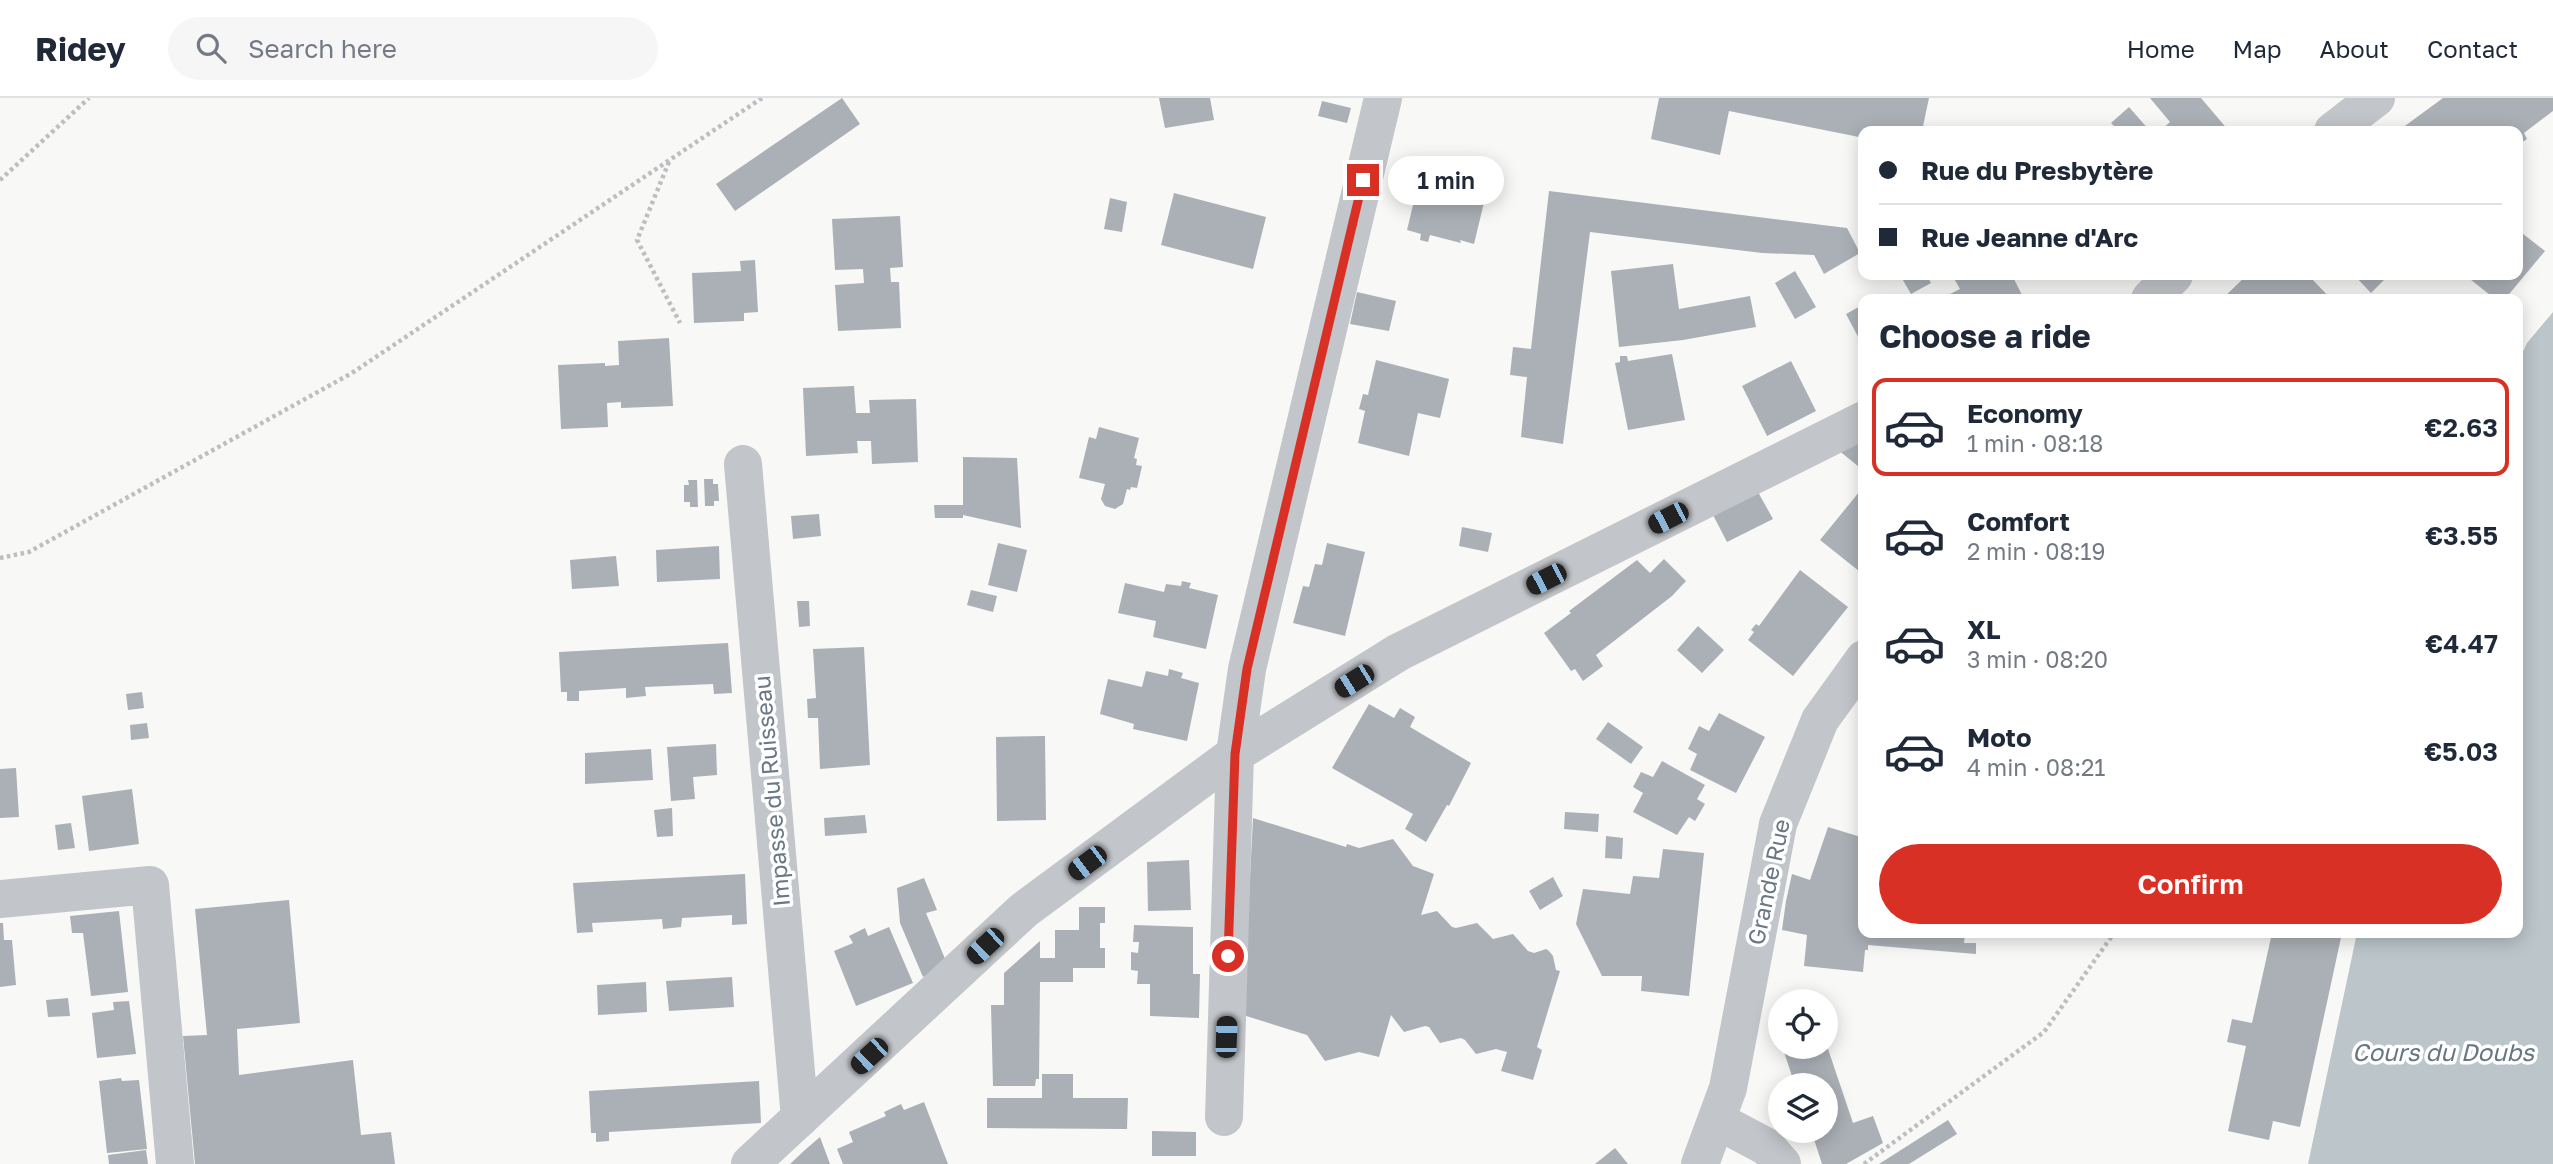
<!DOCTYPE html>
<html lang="en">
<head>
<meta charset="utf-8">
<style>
  :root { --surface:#fff; --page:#f6f6f7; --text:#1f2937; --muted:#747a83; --line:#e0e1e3; --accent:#d93025 }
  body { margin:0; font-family:"Golos Text",sans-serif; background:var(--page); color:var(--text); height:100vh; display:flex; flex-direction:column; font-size:26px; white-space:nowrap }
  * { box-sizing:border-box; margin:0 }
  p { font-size:23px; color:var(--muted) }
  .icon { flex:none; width:38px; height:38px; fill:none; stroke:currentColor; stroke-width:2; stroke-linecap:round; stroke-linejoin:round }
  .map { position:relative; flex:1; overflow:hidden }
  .details { position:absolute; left:1858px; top:196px; width:665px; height:644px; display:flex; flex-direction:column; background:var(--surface); border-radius:14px; box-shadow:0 4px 18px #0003 }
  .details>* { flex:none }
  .guide { position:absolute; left:1858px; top:28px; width:665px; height:154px; border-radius:14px; box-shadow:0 4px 18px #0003; display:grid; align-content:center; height:154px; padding:0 21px; background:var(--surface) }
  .fabs { position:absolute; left:1768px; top:891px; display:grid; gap:14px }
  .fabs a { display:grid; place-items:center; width:70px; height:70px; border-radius:50%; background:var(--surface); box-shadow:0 4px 18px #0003; font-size:35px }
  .end { position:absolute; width:32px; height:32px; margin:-16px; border:9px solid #d93025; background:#fff; box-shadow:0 0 0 4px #fff }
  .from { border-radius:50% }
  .bubble { position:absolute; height:49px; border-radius:24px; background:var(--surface); box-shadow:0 4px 18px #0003; font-size:23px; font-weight:600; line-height:49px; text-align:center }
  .car { position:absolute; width:21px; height:42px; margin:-21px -10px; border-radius:9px; box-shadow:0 0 5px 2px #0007; background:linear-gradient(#222 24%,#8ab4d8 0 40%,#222 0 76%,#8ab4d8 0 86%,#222 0) }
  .guide b { display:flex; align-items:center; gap:24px; height:66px; font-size:26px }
  .guide b+b { border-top:2px solid var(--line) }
  .guide i { width:18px; height:18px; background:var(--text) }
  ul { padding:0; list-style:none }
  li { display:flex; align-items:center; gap:21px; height:98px; margin:0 14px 10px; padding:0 7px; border:4px solid transparent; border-radius:14px }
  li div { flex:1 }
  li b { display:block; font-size:26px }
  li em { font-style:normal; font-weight:600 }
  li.active { border-color:var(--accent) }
  li>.icon { width:63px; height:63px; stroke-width:1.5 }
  h2 { padding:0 21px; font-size:32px; line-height:84px }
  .cta { display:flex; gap:14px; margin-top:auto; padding:14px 21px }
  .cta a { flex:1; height:80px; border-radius:42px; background:var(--accent); color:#fff; font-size:28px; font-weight:600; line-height:80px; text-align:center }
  header { display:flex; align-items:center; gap:42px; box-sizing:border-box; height:98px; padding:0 35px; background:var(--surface); border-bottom:2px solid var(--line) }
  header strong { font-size:33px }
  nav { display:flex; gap:38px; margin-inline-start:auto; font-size:24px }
  .search { width:490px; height:63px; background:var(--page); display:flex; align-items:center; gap:18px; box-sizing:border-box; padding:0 24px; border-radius:38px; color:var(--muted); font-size:26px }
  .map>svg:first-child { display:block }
  .water { fill:#bbc5ca }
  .building { fill:#aab0b6 }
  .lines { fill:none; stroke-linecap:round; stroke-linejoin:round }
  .path { stroke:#bcbec1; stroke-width:4.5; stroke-dasharray:3.5 3.5; stroke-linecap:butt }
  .minor { stroke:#c2c5c9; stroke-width:38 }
  .route { stroke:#d93025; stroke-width:9 }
  .labels { text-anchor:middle; stroke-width:7; stroke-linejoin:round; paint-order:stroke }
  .street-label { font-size:23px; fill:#6a7784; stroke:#fff }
  .water-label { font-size:24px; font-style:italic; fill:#667780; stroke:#fff }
</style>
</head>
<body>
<header>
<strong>Ridey</strong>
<div class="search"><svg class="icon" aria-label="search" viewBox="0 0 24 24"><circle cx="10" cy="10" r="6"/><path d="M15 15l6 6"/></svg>Search here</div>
<nav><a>Home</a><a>Map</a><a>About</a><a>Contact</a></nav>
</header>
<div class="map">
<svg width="2553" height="1066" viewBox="0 0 2553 1066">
  <rect width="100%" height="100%" fill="#f8f8f6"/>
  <path class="water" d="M2553,214V1066H2308L2357,835H2518V264L2527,245Z"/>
  <path class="building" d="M842,0L860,26L735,113L716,86Z
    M1159,0H1210L1214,22L1165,30Z
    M1659,0H1929L1922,33H1864V40L1729,13L1720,57L1651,41Z
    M2150,0H2201L2229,33H2160L2170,24Z
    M2443,0H2553V13L2524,35L2527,41L2518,47V33H2398Z
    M1322,3L1351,10L1347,25L1318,18Z
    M2129,9L2150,33H2111L2115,29L2111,25Z
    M1435,72L1444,74L1442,79L1487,92L1474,146L1460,142L1461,145L1430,137L1428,144L1420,142L1421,136L1407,132L1421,74L1434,77Z
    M1549,93L1847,130L1860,155L1824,176L1814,157L1762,155L1590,134L1563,346L1521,339L1527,279L1510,277L1513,249L1531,251Z
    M1174,95L1266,119L1253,171L1161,147Z
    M1110,100L1127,104L1122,134L1104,131Z
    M900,118L903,169L890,170L891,184H899L901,230L838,233L835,187L864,185L863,171L835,172L832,121Z
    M2518,132L2545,153L2505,201H2495L2465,177H2518Z
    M755,162L758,214L744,215V223L694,225L692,175L741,173L740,163Z
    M1673,166L1679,211L1750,198L1756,229L1683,242L1619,249L1611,173Z
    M1795,173L1816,209L1795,221L1775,185Z
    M1900,177H1927L1931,185L1911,196Z
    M1952,177H2012L2024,201H1940L1960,191Z
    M2247,177H2318L2313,182L2331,201H2222Z
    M2354,177H2386L2388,178L2371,195Z
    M1357,194L1396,203L1389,233L1350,226Z
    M1864,206V250L1846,216Z
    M669,240L673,308L621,310V304L607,305L608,329L561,331L558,267L605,265V268L619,267L618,243Z
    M1672,256L1685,322L1628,332L1615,265L1620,264V258H1627L1628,263Z
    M1376,262L1449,281L1440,320L1418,315L1409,358L1358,345L1365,313L1359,311L1363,296L1368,297Z
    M1791,263L1816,313L1767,338L1742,288Z
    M854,288L856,315H870L869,302L916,301L918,364L872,366L871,343H857L858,355L806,358L803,290Z
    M1099,329L1139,340L1134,360L1137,361L1136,367L1142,368L1137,390L1131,389L1130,392L1127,391L1123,406L1115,411L1105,408L1101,401L1105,386L1079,380L1089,339L1096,341Z
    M1864,337V373L1837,351Z
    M963,359L1017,360L1021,430L963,417V420H935L934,407H963Z
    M704,381H713V386H718L719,403H714V408H705Z
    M688,382H697L698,409H690V404H684V387H689Z
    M1864,388V477L1820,442Z
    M1758,394L1773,421L1727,444L1713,417Z
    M819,416L821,438L793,441L791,418Z
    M1462,429L1492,435L1488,454L1459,448Z
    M998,445L1027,452L1017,494L988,487Z
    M1327,445L1365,454L1345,538L1293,525L1303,488L1309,489L1315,466L1322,467Z
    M719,448L720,481L657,484L656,452Z
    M616,458L619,488L572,491L570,462Z
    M1664,461L1686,483L1672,498L1596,557L1603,568L1583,583L1575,571L1571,573L1544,535L1571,515L1569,513L1637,462L1650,475Z
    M1800,472L1848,509L1793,578L1748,542L1754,534L1751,532L1756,526L1759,528Z
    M1182,483L1191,485L1189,490L1218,497L1206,551L1153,539L1156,523L1118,515L1125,485L1164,494L1166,486L1181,488Z
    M971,492L997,498L993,514L967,507Z
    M797,503H809L810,528L799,529Z
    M1698,528L1724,552L1702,575L1677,552Z
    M728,545L732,595L714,596L713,586L645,589L646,598L626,600V590L579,593V603H567V594H561L559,554Z
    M864,549L870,667L820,671L818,620H808L807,601L816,600L813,551Z
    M1169,571L1183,575L1181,580L1199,585L1187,643L1133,631L1134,626L1100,616L1108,581L1142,589L1146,573L1168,578Z
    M142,594L144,610L128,612L126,596Z
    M1369,606L1394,620L1400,610L1415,619L1410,629L1471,665L1449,708L1447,707L1426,744L1405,731L1413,716L1332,670Z
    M1719,615L1765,639L1736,695L1690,672L1697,656L1688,651L1699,628L1709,633Z
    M1608,624L1643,649L1631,666L1596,641Z
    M147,625L149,640L131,642L130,627Z
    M1045,638L1046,722L997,723L996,639Z
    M716,646L717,677L693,679L695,701L671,703L667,649Z
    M651,651L653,682L585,686V655Z
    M1662,663L1705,687L1697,701L1705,706L1695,723L1689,719L1677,737L1633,714L1643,695L1633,689L1641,674L1653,679Z
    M16,670L19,719L0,720V671Z
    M132,691L139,746L89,753L82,698Z
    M672,710L673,738L657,739L654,712Z
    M1565,714L1599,716L1598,734L1564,731Z
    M865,717L867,735L825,738L824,720Z
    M1253,720L1346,749L1347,746L1359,750L1393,741L1413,768L1434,776L1421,817L1437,813L1452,829L1456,830L1477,825L1493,841L1513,836L1528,853L1534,855L1546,851L1549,853L1553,858L1556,872L1560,873L1537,949L1542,952L1533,982L1501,973L1507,954L1496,951L1476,956L1465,942L1461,940L1440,945L1429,929L1425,928L1404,934L1391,917L1379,959L1359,954L1325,963L1307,937L1243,917Z
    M71,725L75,750L58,752L55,727Z
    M1828,729L1864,740V801L1861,809H1864V835H1965L1964,845H1976V856L1868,847V852H1865L1863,874L1804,868L1807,837L1782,832L1786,803L1792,776L1810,782Z
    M1606,738L1623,740L1622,761L1605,760Z
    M1663,751L1704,755L1689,898L1641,893L1642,878H1602L1576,826L1583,791L1630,796L1633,778L1659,780Z
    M1189,762L1191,812L1148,813L1147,764Z
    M745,776L747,826L732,827V817L682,820L681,829L663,831L662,821L592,825L593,834L577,835L573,785Z
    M1553,779L1563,798L1540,812L1529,793Z
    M924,780L937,812L926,815L948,868L923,879L900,825L897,790Z
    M289,802L300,925L237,931L239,977L353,962L361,1037L391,1034L395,1066H195L183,938L207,937L195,811Z
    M1079,809H1105V825H1100V850H1105V870H1073V884H1040L1039,981H1036L1035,988H993L991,907H1004V875L1040,843V860H1055V832H1079Z
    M119,813L128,894L91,898L83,835H72L70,818Z
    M0,825H3L4,842H12L16,887L0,889Z
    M1134,827L1193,829V876H1200L1199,920L1150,918V886H1137L1138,873L1131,872V854L1138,855L1139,844H1133Z
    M889,829L913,885L856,908L834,853L853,845L849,838L865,830L868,838Z
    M2272,835H2342L2300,1029L2273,1023L2269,1042L2228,1033L2246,948L2227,944L2232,921L2252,925Z
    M732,879L734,909L669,913L666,883Z
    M646,884L647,914L598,917L597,887Z
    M68,900L70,918L48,919L46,902Z
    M129,903L136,956L97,960L92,915L114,912L113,904Z
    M1782,948H1827L1853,1025L1873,1018L1883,1045L1846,1066H1822L1811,1032H1825V987H1795Z
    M1042,976H1073V1000H1128L1127,1031L987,1030V1000H1042Z
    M121,980L122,983L139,982L147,1051L107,1055L99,983Z
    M759,983L761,1025L609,1034V1043L596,1044V1035H591L589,993Z
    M924,1004L948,1066H843L837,1051L853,1044L849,1034L886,1018L884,1014L901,1006L904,1012Z
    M1948,1022L1957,1036L1909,1066H1879Z
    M1152,1033L1196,1034V1058H1152Z
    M820,1039L830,1066H790L806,1051Z
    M1615,1050L1628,1066H1595Z
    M146,1052L148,1066H109L108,1057Z"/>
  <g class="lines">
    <path class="path" d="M669,64L637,142L680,225
      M0,82L89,0
      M0,460L29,454L352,275L762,0
      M1864,1066L2044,934L2114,835"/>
    <path class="minor" d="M2333,33L2376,0
      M2150,201L2174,177
      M743,366L800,1020
      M0,801L150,787L175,1066
      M1224,1019L1235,656L1247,571L1383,0
      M1718,1023L1767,1049L1782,1066
      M750,1066L1024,812L1235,656L1399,554L1864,322
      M1700,1066L1728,990L1778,726L1820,622L1864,561"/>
  </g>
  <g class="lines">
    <path class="route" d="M1228,858L1235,656L1247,571L1363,82"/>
  </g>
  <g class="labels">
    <g class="street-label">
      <text transform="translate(772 693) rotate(-95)" y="8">Impasse du Ruisseau</text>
      <text transform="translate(1769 784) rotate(-78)" y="8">Grande Rue</text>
    </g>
    <g class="water-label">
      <text x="2443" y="963">Cours du Doubs</text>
    </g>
  </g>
</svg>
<div class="fabs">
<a><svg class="icon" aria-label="locate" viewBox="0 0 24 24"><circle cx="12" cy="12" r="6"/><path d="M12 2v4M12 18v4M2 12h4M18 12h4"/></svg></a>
<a><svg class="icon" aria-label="layers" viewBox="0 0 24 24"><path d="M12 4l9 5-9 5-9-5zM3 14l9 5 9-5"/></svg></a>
</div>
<i class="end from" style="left:1228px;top:858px"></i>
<i class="end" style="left:1363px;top:82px"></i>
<div class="bubble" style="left:1388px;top:58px;width:116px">1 min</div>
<i class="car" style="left:1668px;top:420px;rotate:243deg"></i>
<i class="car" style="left:1546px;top:481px;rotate:243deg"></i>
<i class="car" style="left:1354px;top:583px;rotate:238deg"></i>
<i class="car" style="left:1087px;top:765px;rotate:233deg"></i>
<i class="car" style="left:985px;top:848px;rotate:227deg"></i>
<i class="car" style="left:1226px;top:939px;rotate:2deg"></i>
<i class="car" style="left:869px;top:958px;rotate:227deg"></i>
<div class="guide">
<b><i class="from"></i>Rue du Presbytère</b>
<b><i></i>Rue Jeanne d'Arc</b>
</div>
<section class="details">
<h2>Choose a ride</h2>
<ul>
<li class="active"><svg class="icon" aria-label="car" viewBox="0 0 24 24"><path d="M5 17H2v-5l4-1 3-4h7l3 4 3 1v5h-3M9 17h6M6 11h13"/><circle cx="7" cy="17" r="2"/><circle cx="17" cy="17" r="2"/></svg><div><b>Economy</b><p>1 min · 08:18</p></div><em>€2.63</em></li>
<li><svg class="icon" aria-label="car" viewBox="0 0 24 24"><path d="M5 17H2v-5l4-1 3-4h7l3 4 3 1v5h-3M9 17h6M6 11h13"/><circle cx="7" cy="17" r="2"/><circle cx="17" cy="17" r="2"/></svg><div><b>Comfort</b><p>2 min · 08:19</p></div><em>€3.55</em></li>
<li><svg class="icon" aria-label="car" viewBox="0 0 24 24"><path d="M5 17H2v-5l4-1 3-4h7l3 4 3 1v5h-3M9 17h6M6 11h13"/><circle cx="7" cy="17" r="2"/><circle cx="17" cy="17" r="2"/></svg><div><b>XL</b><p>3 min · 08:20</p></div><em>€4.47</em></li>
<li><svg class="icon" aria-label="car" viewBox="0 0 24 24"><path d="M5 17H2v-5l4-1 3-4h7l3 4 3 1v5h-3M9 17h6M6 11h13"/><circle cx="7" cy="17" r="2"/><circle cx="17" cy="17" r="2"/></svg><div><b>Moto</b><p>4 min · 08:21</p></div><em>€5.03</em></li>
</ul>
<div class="cta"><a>Confirm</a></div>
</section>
</div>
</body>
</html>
